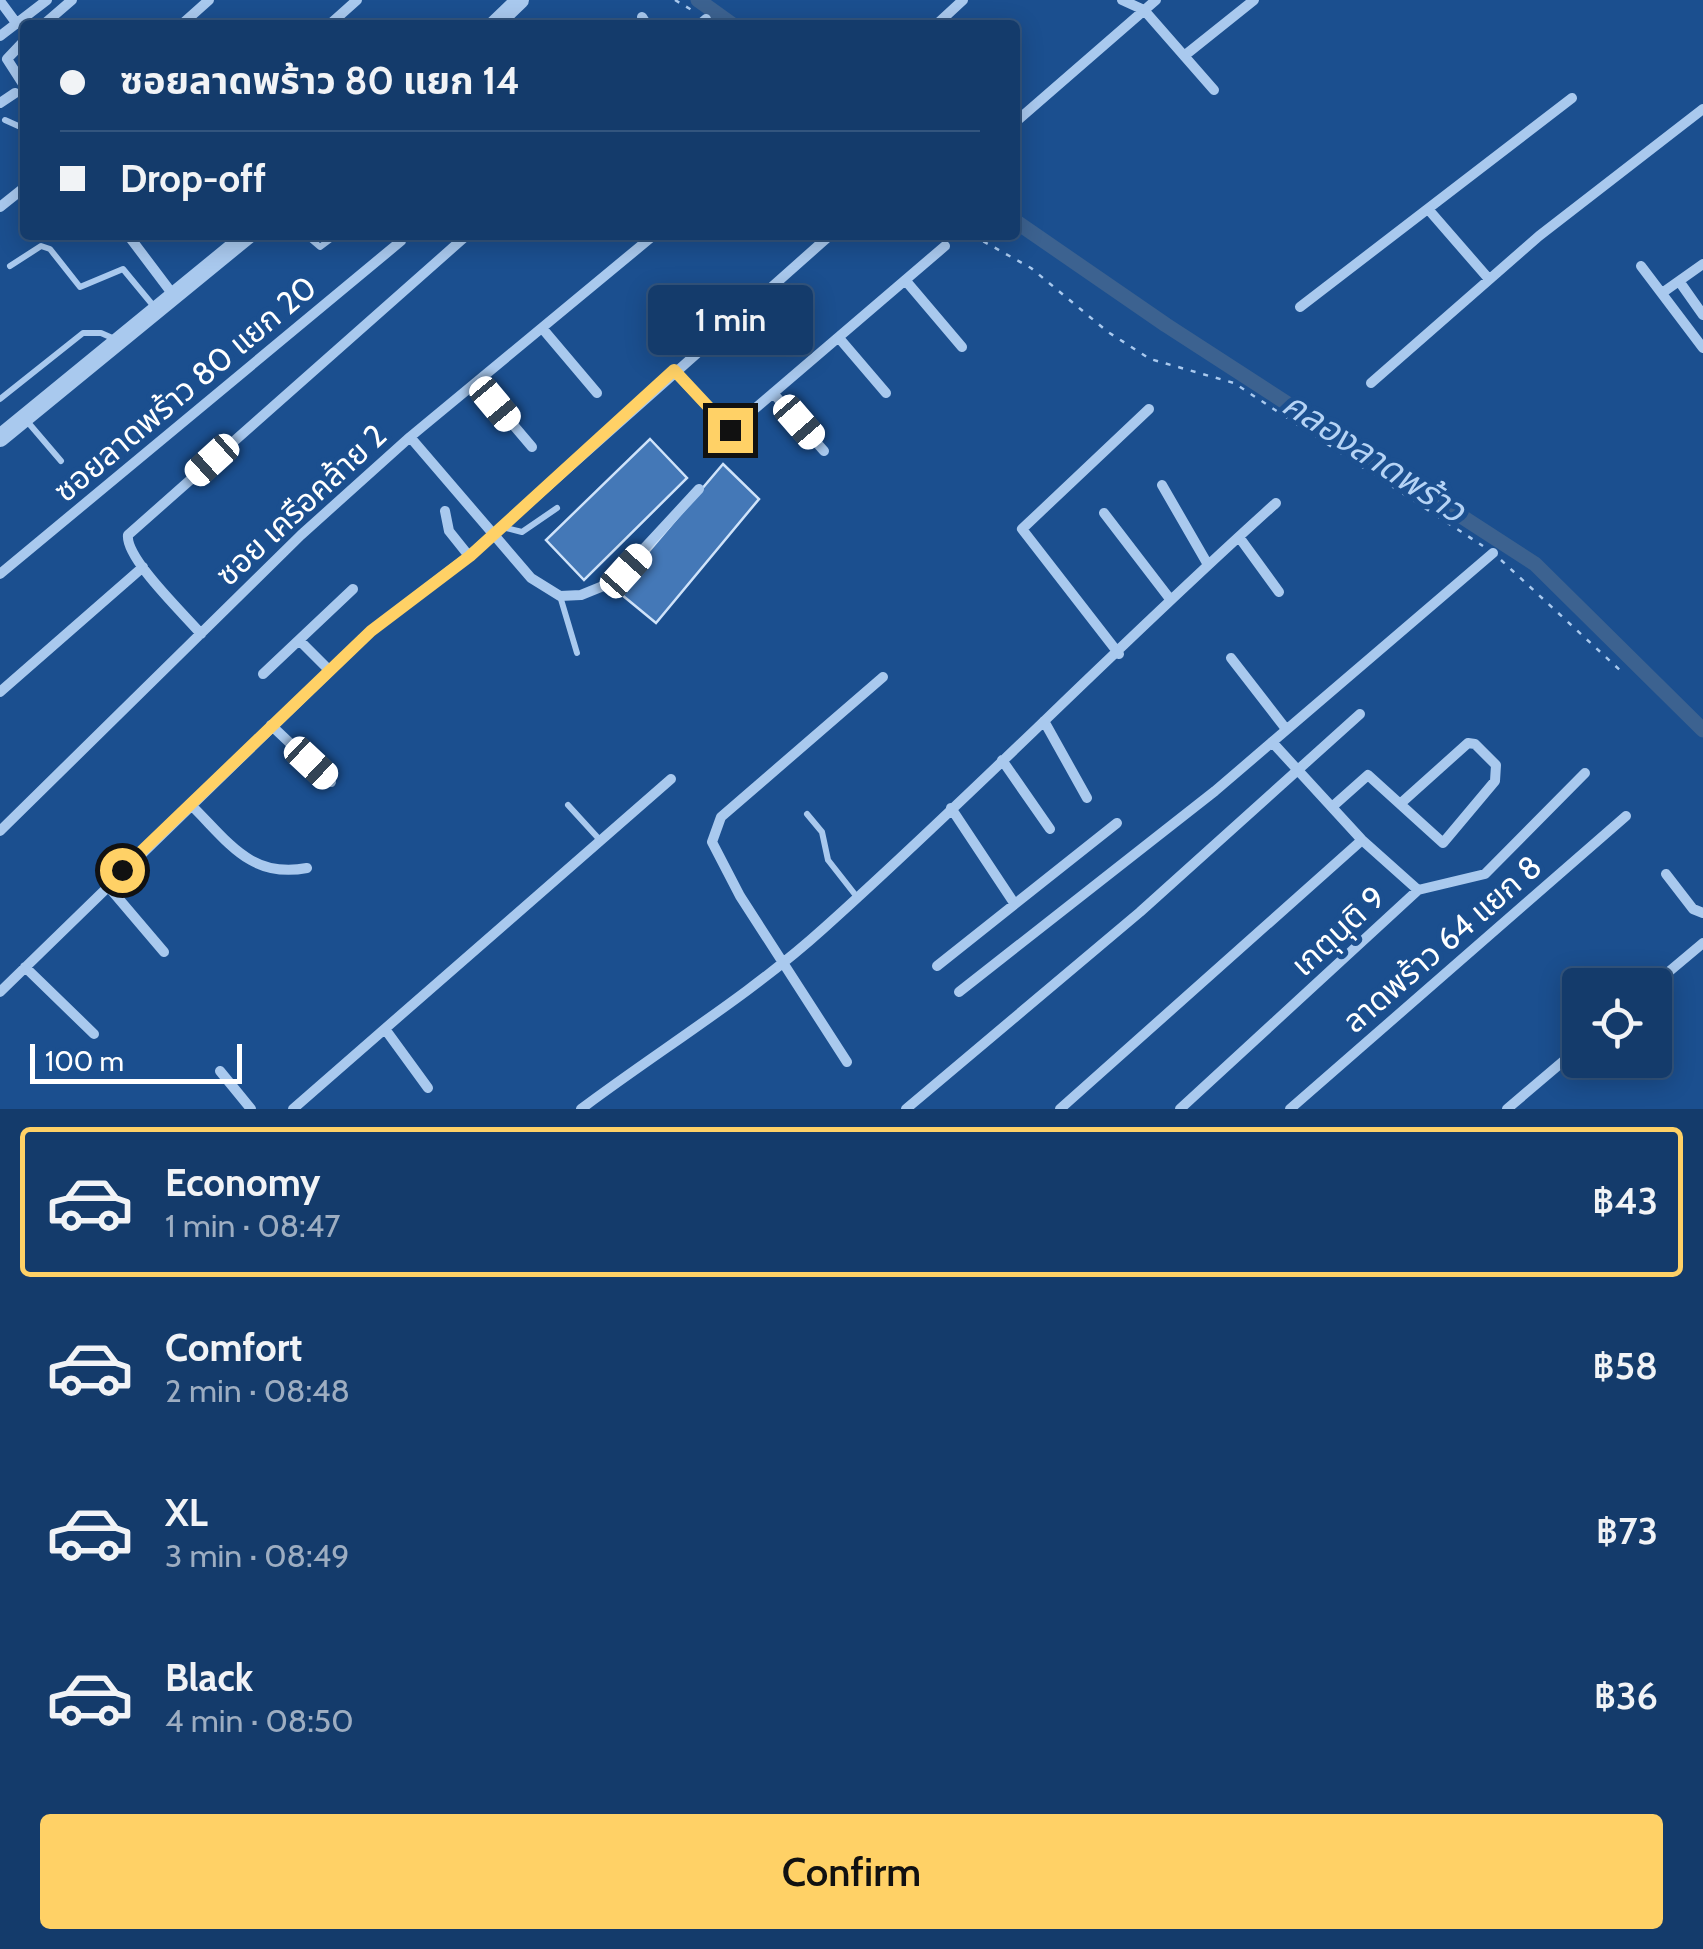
<!DOCTYPE html>
<html lang="en">
<head>
<meta charset="utf-8">
<style>
  :root { --surface:#143b6b; --page:#214673; --text:#f1f3f6; --muted:#9dadc1; --line:#33557e; --accent:#ffd166 }
  body { margin:0; font-family:Cabin,"Noto Sans Thai",sans-serif; background:var(--page); color:var(--text); height:100vh; display:flex; flex-direction:column; font-size:38px; white-space:nowrap }
  * { box-sizing:border-box; margin:0 }
  p { font-size:32px; color:var(--muted) }
  .icon { flex:none; width:55px; height:55px; fill:none; stroke:currentColor; stroke-width:2; stroke-linecap:round; stroke-linejoin:round }
  .map { position:relative; height:1109px; overflow:hidden }
  .details { display:flex; flex-direction:column; background:var(--surface); flex:1 }
  .details>* { flex:none }
  .banner { position:absolute; left:20px; top:20px; width:1000px; height:220px; border-radius:10px; box-shadow:0 5px 25px #0003,0 0 0 2px var(--line); display:grid; align-content:center; height:220px; padding:0 40px; background:var(--surface) }
  .fabs { position:absolute; left:1562px; top:968px; display:grid; gap:20px }
  .fabs a { display:grid; place-items:center; width:110px; height:110px; border-radius:10px; background:var(--surface); box-shadow:0 5px 25px #0003,0 0 0 2px var(--line); font-size:50px }
  .scale { position:absolute; left:30px; bottom:25px; width:212px; box-sizing:border-box; padding-left:10px; border:5px solid #fff; border-top:0; font-size:28px; line-height:35px; white-space:nowrap; color:#fff; -webkit-text-stroke:8px #1b4f8f; paint-order:stroke }
  .end { position:absolute; width:45px; height:45px; margin:-22px; border:12px solid #ffd166; background:#111; box-shadow:0 0 0 5px #111 }
  .from { border-radius:50% }
  .bubble { position:absolute; height:70px; border-radius:10px; background:var(--surface); box-shadow:0 5px 25px #0003,0 0 0 2px var(--line); font-size:32px; font-weight:600; line-height:70px; text-align:center }
  .car { position:absolute; width:30px; height:60px; margin:-30px -15px; border-radius:12px; box-shadow:0 0 8px 2px #0007; background:linear-gradient(#fff 24%,#345 0 40%,#fff 0 76%,#345 0 86%,#fff 0) }
  .banner b { display:flex; align-items:center; gap:35px; height:95px; font-size:38px }
  .banner b+b { border-top:2px solid var(--line) }
  .banner i { width:25px; height:25px; background:var(--text) }
  ul { padding:18px 0 0; list-style:none }
  li { display:flex; align-items:center; gap:30px; height:150px; margin:0 20px 15px; padding:0 20px; border:5px solid transparent; border-radius:10px }
  li div { flex:1 }
  li b { display:block; font-size:38px }
  li em { font-style:normal; font-weight:600 }
  li.selected { border-color:var(--accent) }
  li>.icon { width:90px; height:90px; stroke-width:1.5 }
  .action { display:flex; gap:20px; margin-top:auto; padding:20px 40px }
  .action a { flex:1; height:115px; border-radius:10px; background:var(--accent); color:#111; font-size:40px; font-weight:600; line-height:115px; text-align:center }
  .map>svg:first-child { display:block }
  .lines { fill:none; stroke-linecap:round; stroke-linejoin:round }
  .canal { stroke:#3c6290; stroke-width:15 }
  .building { fill:#4478b7; stroke:#cfe3fa; stroke-width:2.5 }
  .path { stroke:#a9c9ee; stroke-width:2.5; stroke-dasharray:5 8; stroke-linecap:butt }
  .service { stroke:#a9c9ee; stroke-width:6 }
  .minor { stroke:#a9c9ee; stroke-width:10 }
  .tertiary { stroke:#a9c9ee; stroke-width:18 }
  .route { stroke:#ffd166; stroke-width:12 }
  .labels { text-anchor:middle; stroke-width:10; stroke-linejoin:round; paint-order:stroke }
  .street-label { font-size:32px; fill:#fff; stroke:#1b4f8f }
  .water-label { font-size:35px; font-style:italic; fill:#b5d3f5; stroke:#1b4f8f }
</style>
</head>
<body>
<div class="map">
<svg width="1703" height="1109" viewBox="0 0 1703 1109">
  <rect width="100%" height="100%" fill="#1b4f8f"/>
  <g class="lines">
    <path class="canal" d="M698,0L733,25
      M1015,221L1166,325L1535,564L1703,730"/>
  </g>
  <path class="building" d="M650,439L687,478L584,580L546,540Z
    M723,464L759,499L656,623L616,590Z"/>
  <g class="lines">
    <path class="path" d="M675,0L695,12
      M972,235L1031,268L1108,332L1150,359L1234,383L1483,546
      M1501,560L1623,673"/>
    <path class="service" d="M5,120L25,129
      M306,235L320,247L336,235
      M10,266L41,246L50,249L80,287L123,269L156,309
      M0,399L83,333H101L117,340
      M26,420L61,461
      M502,527L522,532L557,508
      M560,596L577,653
      M568,805L599,839
      M807,814L822,832L828,860L857,897"/>
    <path class="minor" d="M1122,0L1144,10L1214,90
      M0,1L17,24
      M642,17L647,25
      M43,25L72,0
      M181,25L209,0
      M329,25L357,0
      M699,25L706,19
      M936,25L963,0
      M0,36L47,0
      M25,40L7,59L25,87
      M1184,56L1254,0
      M0,103L15,93
      M1019,119L1156,0
      M0,207L25,187
      M1428,209L1488,278
      M128,235L174,296
      M1641,266L1703,348
      M906,281L962,347
      M1679,281L1703,315
      M1662,293L1703,264
      M1300,307L1572,98
      M542,328L597,393
      M839,338L886,393
      M674,371L730,430L945,246
      M477,382L532,447
      M1371,383L1539,236L1703,109
      M773,393L824,451
      M410,437L531,578L560,596L581,595L613,582L699,489
      M1162,485L1207,563
      M445,511L449,531L469,556
      M1104,513L1170,599
      M1239,537L1279,592
      M0,574L401,241
      M201,634C184,614 125,558 128,535L467,235
      M299,640L329,670
      M1119,654L1022,529L1149,409
      M1231,658L1286,729
      M263,674L353,589
      M0,692L143,567
      M1044,721L1087,798
      M271,725L331,782
      M1272,742L1362,840L1418,890
      M1002,760L1050,829
      M190,804C228,841 250,879 307,868
      M1332,807L1368,775L1443,843L1495,781L1496,765L1475,744L1468,743L1400,804
      M951,808L1014,903
      M0,831L301,535L410,437L654,235
      M1666,874L1693,909L1703,913
      M107,885L164,952
      M937,966L1117,823
      M25,967L94,1034
      M1653,985L1703,943
      M0,992L371,631L469,556L828,237
      M959,992L1215,791L1493,553
      M385,1029L428,1088
      M847,1062L740,896L712,842L721,817L883,677
      M220,1071L251,1109
      M293,1109L671,779
      M581,1109C661,1049 750,995 824,928C978,790 1122,641 1276,503
      M906,1109L1140,912L1360,714
      M1060,1109L1362,840
      M1180,1109L1418,890L1485,874L1585,773
      M1290,1109L1626,816
      M1507,1109L1580,1047"/>
    <path class="tertiary" d="M494,25L520,0
      M0,438L248,235"/>
  </g>
  <g class="lines">
    <path class="route" d="M122,870L371,631L470,556L674,370L730,430"/>
  </g>
  <g class="labels">
    <g class="street-label">
      <text transform="translate(185 389) rotate(-40)" y="11">ซอยลาดพร้าว 80 แยก 20</text>
      <text transform="translate(301 505) rotate(-43)" y="11">ซอย เครือคล้าย 2</text>
      <text transform="translate(1338 931) rotate(-43)" y="11">เกตุนุติ 9</text>
      <text transform="translate(1442 944) rotate(-41)" y="11">ลาดพร้าว 64 แยก 8</text>
    </g>
    <g class="water-label">
      <text transform="translate(1374 457) rotate(33)" y="12">คลองลาดพร้าว</text>
    </g>
  </g>
</svg>
<div class="fabs">
<a><svg class="icon" aria-label="locate" viewBox="0 0 24 24"><circle cx="12" cy="12" r="6"/><path d="M12 2v4M12 18v4M2 12h4M18 12h4"/></svg></a>
</div>
<div class="scale">100 m</div>
<i class="end from" style="left:122px;top:870px"></i>
<i class="end" style="left:730px;top:430px"></i>
<div class="bubble" style="left:648px;top:285px;width:165px">1 min</div>
<i class="car" style="left:495px;top:404px;rotate:140deg"></i>
<i class="car" style="left:799px;top:422px;rotate:139deg"></i>
<i class="car" style="left:212px;top:460px;rotate:228deg"></i>
<i class="car" style="left:626px;top:571px;rotate:42deg"></i>
<i class="car" style="left:311px;top:763px;rotate:133deg"></i>
<div class="banner">
<b><i class="from"></i>ซอยลาดพร้าว 80 แยก 14</b>
<b><i></i>Drop-off</b>
</div>
</div>
<section class="details">
<ul>
<li class="selected"><svg class="icon" aria-label="car" viewBox="0 0 24 24"><path d="M5 17H2v-5l4-1 3-4h7l3 4 3 1v5h-3M9 17h6M6 11h13"/><circle cx="7" cy="17" r="2"/><circle cx="17" cy="17" r="2"/></svg><div><b>Economy</b><p>1 min · 08:47</p></div><em>฿43</em></li>
<li><svg class="icon" aria-label="car" viewBox="0 0 24 24"><path d="M5 17H2v-5l4-1 3-4h7l3 4 3 1v5h-3M9 17h6M6 11h13"/><circle cx="7" cy="17" r="2"/><circle cx="17" cy="17" r="2"/></svg><div><b>Comfort</b><p>2 min · 08:48</p></div><em>฿58</em></li>
<li><svg class="icon" aria-label="car" viewBox="0 0 24 24"><path d="M5 17H2v-5l4-1 3-4h7l3 4 3 1v5h-3M9 17h6M6 11h13"/><circle cx="7" cy="17" r="2"/><circle cx="17" cy="17" r="2"/></svg><div><b>XL</b><p>3 min · 08:49</p></div><em>฿73</em></li>
<li><svg class="icon" aria-label="car" viewBox="0 0 24 24"><path d="M5 17H2v-5l4-1 3-4h7l3 4 3 1v5h-3M9 17h6M6 11h13"/><circle cx="7" cy="17" r="2"/><circle cx="17" cy="17" r="2"/></svg><div><b>Black</b><p>4 min · 08:50</p></div><em>฿36</em></li>
</ul>
<div class="action"><a>Confirm</a></div>
</section>
</body>
</html>
